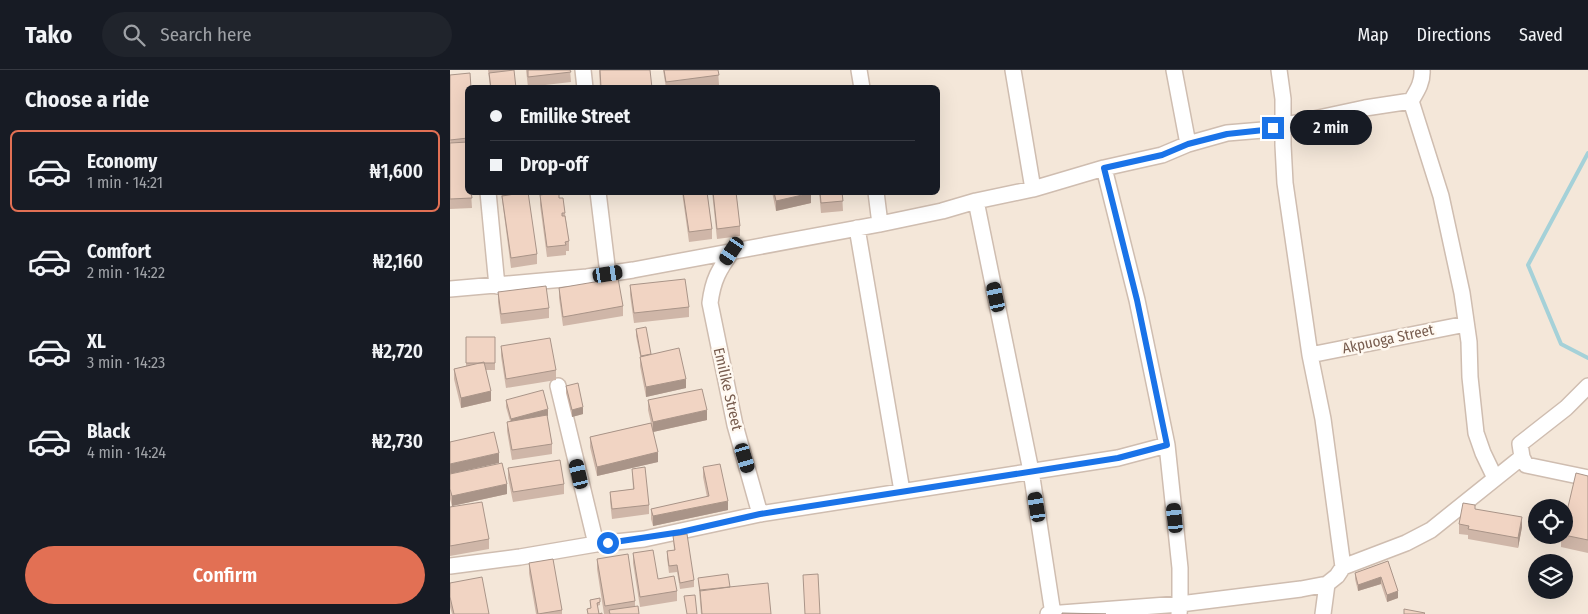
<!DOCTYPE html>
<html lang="en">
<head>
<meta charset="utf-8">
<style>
  :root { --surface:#171b24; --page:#20242c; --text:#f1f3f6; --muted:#9ea1a6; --line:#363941; --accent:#e27054 }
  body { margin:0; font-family:"Fira Sans Condensed",sans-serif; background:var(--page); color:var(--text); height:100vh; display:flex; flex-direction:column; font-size:19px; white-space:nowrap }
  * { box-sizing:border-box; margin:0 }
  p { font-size:16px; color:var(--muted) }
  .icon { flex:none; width:28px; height:28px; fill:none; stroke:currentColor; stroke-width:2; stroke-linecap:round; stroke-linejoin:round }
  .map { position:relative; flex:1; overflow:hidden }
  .side { display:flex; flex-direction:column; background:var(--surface); width:450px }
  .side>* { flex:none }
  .banner { position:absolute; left:15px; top:15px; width:475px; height:110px; border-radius:8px; box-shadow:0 5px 20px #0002; display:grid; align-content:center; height:110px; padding:0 25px; background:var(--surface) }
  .fabs { position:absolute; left:1078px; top:429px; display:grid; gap:10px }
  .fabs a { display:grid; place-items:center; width:45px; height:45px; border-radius:50%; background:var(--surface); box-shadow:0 5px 20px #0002; font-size:25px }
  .end { position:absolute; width:22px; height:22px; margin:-11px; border:6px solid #1a73e8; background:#fff; box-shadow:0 0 0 2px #fff }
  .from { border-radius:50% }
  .bubble { position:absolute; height:35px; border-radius:18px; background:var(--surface); box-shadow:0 5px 20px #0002; font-size:16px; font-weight:600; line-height:35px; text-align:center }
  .car { position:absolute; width:15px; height:30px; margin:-15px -8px; border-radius:6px; box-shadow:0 0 4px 1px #0007; background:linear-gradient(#222 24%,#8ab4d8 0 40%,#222 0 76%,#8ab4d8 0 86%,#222 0) }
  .banner b { display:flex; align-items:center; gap:18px; height:48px; font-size:19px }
  .banner b+b { border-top:1px solid var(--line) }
  .banner i { width:12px; height:12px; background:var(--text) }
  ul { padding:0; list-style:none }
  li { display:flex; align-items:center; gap:15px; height:82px; margin:0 10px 8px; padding:0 15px; border:2px solid transparent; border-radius:8px }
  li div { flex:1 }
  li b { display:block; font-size:19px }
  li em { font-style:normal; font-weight:600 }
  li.on { border-color:var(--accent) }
  li>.icon { width:45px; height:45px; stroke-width:1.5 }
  h2 { padding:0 25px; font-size:22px; line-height:60px }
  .primary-button { display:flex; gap:10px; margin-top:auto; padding:10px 25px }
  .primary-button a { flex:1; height:58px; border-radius:30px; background:var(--accent); color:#fff; font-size:20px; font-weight:600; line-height:58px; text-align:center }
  header { display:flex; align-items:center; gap:30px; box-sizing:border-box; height:70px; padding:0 25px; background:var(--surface); border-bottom:1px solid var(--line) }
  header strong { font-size:24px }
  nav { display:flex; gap:28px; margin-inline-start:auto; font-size:18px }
  .search { width:350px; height:45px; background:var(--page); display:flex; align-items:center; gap:12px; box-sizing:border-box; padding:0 18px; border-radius:28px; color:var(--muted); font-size:19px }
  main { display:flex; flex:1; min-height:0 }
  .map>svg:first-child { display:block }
  .residential { fill:#f4e7d9; fill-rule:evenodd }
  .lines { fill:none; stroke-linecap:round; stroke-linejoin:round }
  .stream { stroke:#a5d1d8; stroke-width:4 }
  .minor-casing { stroke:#cfbdb0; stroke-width:18 }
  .minor { stroke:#fff; stroke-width:15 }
  .wall { fill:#cfb6a8 }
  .shaded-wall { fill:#a99488 }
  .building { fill:#f1d4c3; stroke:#a99488 }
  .route { stroke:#1a73e8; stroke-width:6 }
  .labels { text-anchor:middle; stroke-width:5; stroke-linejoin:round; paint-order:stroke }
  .street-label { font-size:15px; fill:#775c4e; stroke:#fff9f1 }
</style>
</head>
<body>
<header>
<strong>Tako</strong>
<div class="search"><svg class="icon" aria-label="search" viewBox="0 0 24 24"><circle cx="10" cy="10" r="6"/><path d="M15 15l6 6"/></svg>Search here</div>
<nav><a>Map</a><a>Directions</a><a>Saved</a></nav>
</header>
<main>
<section class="side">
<h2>Choose a ride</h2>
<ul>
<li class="on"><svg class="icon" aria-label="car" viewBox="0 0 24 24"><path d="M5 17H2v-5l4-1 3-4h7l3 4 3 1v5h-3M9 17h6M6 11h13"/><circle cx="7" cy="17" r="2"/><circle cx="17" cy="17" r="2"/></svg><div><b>Economy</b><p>1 min · 14:21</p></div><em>₦1,600</em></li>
<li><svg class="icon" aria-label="car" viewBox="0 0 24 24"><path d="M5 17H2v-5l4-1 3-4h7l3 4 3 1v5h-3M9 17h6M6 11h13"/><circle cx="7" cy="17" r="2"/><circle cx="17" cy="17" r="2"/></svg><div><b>Comfort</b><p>2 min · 14:22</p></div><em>₦2,160</em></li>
<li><svg class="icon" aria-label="car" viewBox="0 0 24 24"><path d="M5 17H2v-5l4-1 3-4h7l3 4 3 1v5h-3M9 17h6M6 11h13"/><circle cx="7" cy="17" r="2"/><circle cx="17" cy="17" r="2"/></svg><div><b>XL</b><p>3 min · 14:23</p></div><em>₦2,720</em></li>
<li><svg class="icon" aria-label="car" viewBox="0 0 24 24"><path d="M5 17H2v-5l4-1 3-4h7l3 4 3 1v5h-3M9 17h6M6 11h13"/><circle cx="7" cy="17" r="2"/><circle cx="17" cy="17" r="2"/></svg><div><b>Black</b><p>4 min · 14:24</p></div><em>₦2,730</em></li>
</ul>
<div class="primary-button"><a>Confirm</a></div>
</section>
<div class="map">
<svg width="1138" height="544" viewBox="0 0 1138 544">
  <rect width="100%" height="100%" fill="#fcf5eb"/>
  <path class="residential" d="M0,0H1138V544H0ZM18,18H488V122H18ZM1086,438H1114V465H1086ZM1086,492H1114V520H1086Z"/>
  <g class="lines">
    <path class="stream" d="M1138,83L1078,195L1111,274L1138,288"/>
    <defs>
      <path id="minor" d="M133,0L135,18
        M409,0L412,18
        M563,0L583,119
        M724,0L738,74
        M829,0L833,29V75L835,113L860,285L873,349L893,497
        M961,31L991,126L1012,223L1019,272L1020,307L1026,363L1033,383L1045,408
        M961,31C967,21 973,12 972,0
        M654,98L687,230L717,375L730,498V534L729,544
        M38,122L47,216
        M148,122L158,204
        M426,122L430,154
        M526,131L581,401L603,544
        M407,158L452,421
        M282,181C269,200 263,209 260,233L285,355L310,444
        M0,219L137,207L183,200L430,154L492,141L526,131L583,119L654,98L712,85L738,74L777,63L813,60L915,38L961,31
        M860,285L1016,254
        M108,316L146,474
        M1138,316L1116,338L1070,374L1072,387L1076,395L1138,408
        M0,496L70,487L146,474L194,469L310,444L668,388L717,375
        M598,544L730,534L851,519L877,514L887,506L893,497L956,473L981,460L1072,387
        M873,544L877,514"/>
    </defs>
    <use href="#minor" class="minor-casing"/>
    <use href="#minor" class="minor"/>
  </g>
  <path class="wall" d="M38,0H62L66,18H40Z
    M76,0H120L121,12L78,17Z
    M149,0L202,18H150Z
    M213,0H268L269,15L249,18H216Z
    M0,5L18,18V122H21L22,138L0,139Z
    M51,122H76L87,184V194L61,198Z
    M232,122H257L262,159V169L239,172Z
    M262,122H286L290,156V166L267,169Z
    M322,122H361V133L326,141Z
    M369,122H392L393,141L371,143Z
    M90,125L109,128L115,143L119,171V181H116V185L97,187L90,135Z
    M180,215L239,237V247L184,253L180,225Z
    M109,218L173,236V246L113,256L109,228Z
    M48,222L99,238V248L51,254L48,232Z
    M186,259L201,284L236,318L196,327L190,296V286L186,266Z
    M16,267H45V300H36L41,331L11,338L4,309V299L16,296Z
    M51,276L106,300V310L56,318L51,286Z
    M116,316L133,344L122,347L116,323Z
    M56,330L98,346H97L102,374V384L62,390L57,361V352L60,351L56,337Z
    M198,330L257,350L203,362L208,392L147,406L140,377V367L201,353L198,340Z
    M253,397L278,440L203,456L201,449V439L257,427L253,407Z
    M58,398L114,414V424L63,432L58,408Z
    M182,399L199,435V444L162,449L160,431V422L183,419Z
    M0,404L57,424L2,436L0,429Z
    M1138,406V483L1111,477V465H1114V454Z
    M0,437L39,469V479L0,486Z
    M1025,439L1072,457L1068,478L1018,469V465L1009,464V454Z
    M223,466L244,510V517L230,519L227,502L219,503L217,488V481L224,480Z
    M183,483L208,509L227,521V531L190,537L183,493Z
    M147,489L185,531V537L189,544H154L147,499Z
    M938,491L948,528L937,532L931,514L908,521L905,509V503Z
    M79,493L112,540V544H86L79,503Z
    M248,508L280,517L321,544H251Z
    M0,513L39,544H2L0,537Z
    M150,528V535L147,536L149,544H152H138L137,539L141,538L140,530Z"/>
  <path class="shaded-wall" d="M361,123V133L326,141V131Z
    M236,309V318L196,327V317Z
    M41,321V331L11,338V328Z
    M133,337V344L122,347V340Z
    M98,339V346L61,356V349Z
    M257,340V350L203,362V352Z
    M208,382V392L147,406V397Z
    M49,383V393L0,404V394Z
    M57,414V424L2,436V426Z
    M278,431V440L203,456V446Z
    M1072,447V457L1068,478V468Z
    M931,507V514L908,521V515Z
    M948,521V528L937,532V525Z"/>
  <path class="building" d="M64,0L66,18H41L39,3Z
    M78,0H120L121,2L78,7Z
    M150,0H200L202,18H151Z
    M214,0H268L269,5L216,12Z
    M20,3L21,18H18V68L0,70V5Z
    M18,72V122H21L22,128L0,129V73Z
    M78,122L87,184L61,188L52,126Z
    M109,122V128H113L115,143H112V146H115L119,171L115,172L116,175L97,177L90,125Z
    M233,122H257L262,159L239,162Z
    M263,122H286L290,156L267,159Z
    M324,122H361V123L326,131Z
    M370,122H392L393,131L371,133Z
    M168,208L173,236L113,247L109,218Z
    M235,209L239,237L184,243L180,215Z
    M96,216L99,238L51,244L48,222Z
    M196,257L201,284L191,286L186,259Z
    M16,267H45V293H16Z
    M100,268L106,300L56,309L51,276Z
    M229,278L236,309L196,317L190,287Z
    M34,292L41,321L11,328L4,299Z
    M128,313L133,337L122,340L116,316Z
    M252,319L257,340L203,352L198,330Z
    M93,320L98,339L61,349L56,330Z
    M97,345L102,374L62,380L57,352Z
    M201,353L208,382L147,397L140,367Z
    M44,362L49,383L0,394V372Z
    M110,390L114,414L63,422L58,398Z
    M52,393L57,414L2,426L0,419V404Z
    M270,394L278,431L203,446L201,439L259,426L253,397Z
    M195,397L199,435L162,439L160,422L184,419L182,399Z
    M1126,403L1138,406V470L1114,465V454Z
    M32,432L39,469L0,476V437Z
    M1013,433L1025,435V439L1072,447L1068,468L1018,459L1019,456L1009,454Z
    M237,464L244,510L230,513L227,495L219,496L217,481L225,480L223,466Z
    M203,480L208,509L224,506L227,521L190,527L183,483Z
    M178,484L185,531L155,536L147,489Z
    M103,489L112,540L88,544L79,493Z
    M938,491L948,521L937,525L931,507L908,515L905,503Z
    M278,504L280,517L250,521L248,508Z
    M368,504L370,544H355L353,505Z
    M32,507L39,544H4L0,527V513Z
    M318,513L321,544H252L250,520Z
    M245,525L247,544H237L234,526Z
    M150,528V532L147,533L149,544L152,543V544H138L137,539L141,538L140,530Z
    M188,536L189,544H160L159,540Z
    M954,539L975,543L974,544H954Z
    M612,543L656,544H612Z"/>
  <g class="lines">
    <path class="route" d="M158,473L231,462L310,444L668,388L717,375L687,230L654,98L712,85L738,74L777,64L814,60L823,58"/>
  </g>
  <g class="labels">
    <g class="street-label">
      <text transform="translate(938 269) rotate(-12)" y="5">Akpuoga Street</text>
      <text transform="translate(278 319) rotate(77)" y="5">Emilike Street</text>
    </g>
  </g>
</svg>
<div class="fabs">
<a><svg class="icon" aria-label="locate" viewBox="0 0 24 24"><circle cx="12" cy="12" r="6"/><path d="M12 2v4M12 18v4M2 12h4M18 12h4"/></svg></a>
<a><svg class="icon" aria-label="layers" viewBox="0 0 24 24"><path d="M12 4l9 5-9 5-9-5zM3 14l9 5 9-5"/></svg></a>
</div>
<i class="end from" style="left:158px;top:473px"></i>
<i class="end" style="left:823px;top:58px"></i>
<div class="bubble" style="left:840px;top:40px;width:82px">2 min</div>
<i class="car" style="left:282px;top:181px;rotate:214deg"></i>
<i class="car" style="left:158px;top:204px;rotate:81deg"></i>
<i class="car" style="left:546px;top:227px;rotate:348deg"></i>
<i class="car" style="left:295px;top:388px;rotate:163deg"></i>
<i class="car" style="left:129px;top:404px;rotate:347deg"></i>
<i class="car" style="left:587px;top:437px;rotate:351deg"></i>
<i class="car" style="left:725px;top:448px;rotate:354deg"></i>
<div class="banner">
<b><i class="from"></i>Emilike Street</b>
<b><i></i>Drop-off</b>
</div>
</div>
</main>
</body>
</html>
